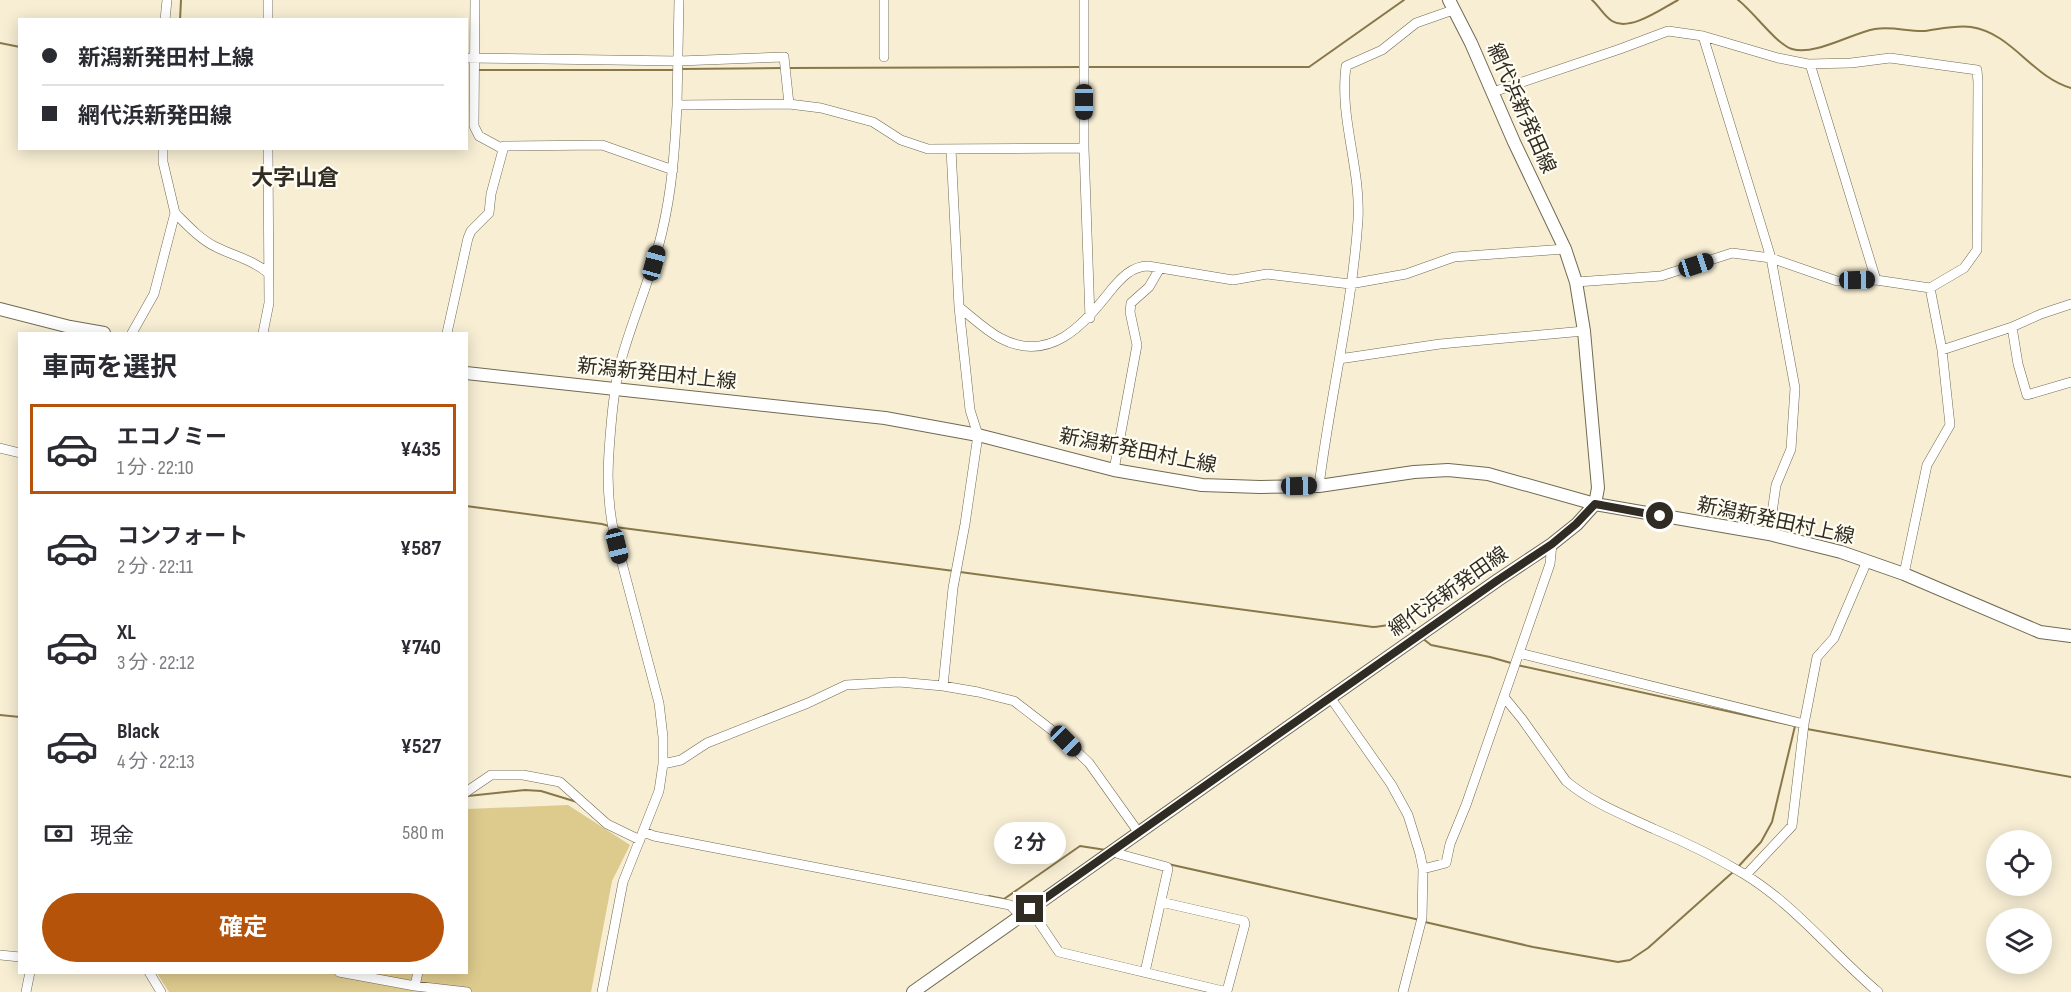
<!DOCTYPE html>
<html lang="ja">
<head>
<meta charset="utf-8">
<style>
  :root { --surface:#fff; --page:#f2f2f3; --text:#2b2b33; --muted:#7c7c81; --line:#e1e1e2; --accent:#b45309 }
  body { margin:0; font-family:"Sofia Sans Condensed","Noto Sans JP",sans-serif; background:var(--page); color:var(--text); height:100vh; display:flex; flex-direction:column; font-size:22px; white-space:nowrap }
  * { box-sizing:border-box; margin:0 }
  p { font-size:20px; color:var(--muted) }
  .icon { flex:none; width:33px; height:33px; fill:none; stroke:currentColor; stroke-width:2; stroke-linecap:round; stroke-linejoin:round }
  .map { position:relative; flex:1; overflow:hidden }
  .drawer { position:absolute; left:18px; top:332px; width:450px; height:642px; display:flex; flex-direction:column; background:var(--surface); border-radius:0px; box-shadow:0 3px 15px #0003 }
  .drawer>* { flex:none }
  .guide { position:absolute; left:18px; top:18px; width:450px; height:132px; border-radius:0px; box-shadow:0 3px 15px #0003; display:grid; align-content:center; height:132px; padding:0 24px; background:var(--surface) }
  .buttons { position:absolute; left:1986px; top:830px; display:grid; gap:12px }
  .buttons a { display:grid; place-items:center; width:66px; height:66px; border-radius:50%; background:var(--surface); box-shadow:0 3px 15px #0003; font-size:30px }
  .end { position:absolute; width:27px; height:27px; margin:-14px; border:8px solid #302c23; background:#fff; box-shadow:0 0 0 3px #fff }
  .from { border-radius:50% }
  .bubble { position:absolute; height:42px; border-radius:21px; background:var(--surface); box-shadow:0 3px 15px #0003; font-size:20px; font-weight:700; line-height:42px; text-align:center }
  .car { position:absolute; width:18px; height:36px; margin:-18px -9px; border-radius:8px; box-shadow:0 0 4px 2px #0007; background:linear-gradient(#222 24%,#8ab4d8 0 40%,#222 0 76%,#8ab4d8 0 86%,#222 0) }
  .guide b { display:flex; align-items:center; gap:21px; height:57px; font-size:22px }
  .guide b+b { border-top:2px solid var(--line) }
  .guide i { width:15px; height:15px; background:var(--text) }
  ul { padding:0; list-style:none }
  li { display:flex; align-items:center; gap:18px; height:90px; margin:0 12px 9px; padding:0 12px; border:3px solid transparent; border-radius:0px }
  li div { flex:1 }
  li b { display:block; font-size:22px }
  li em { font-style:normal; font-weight:700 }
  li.active { border-color:var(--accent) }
  li>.icon { width:54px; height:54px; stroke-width:1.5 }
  h2 { padding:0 24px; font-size:27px; line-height:72px }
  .pay { display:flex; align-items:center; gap:15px; height:66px; padding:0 24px; font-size:22px }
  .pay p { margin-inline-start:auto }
  .cta { display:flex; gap:12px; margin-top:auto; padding:12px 24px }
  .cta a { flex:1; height:69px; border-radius:36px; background:var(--accent); color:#fff; font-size:24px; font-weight:700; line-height:69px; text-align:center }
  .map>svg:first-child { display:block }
  .green { fill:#ddca8d }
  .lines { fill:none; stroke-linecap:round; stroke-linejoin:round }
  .stream { stroke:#887849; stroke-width:2 }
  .minor-casing { stroke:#706952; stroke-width:10 }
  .major-casing { stroke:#706952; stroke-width:14 }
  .minor { stroke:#fff; stroke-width:9 }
  .major { stroke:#fff; stroke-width:12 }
  .route { stroke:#302c23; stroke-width:8 }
  .labels { text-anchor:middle; stroke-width:4.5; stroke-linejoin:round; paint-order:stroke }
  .street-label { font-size:20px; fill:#302c23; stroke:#fffcf1 }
  .quarter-label { font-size:22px; font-weight:bold; fill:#302c23; stroke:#fffcf1 }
</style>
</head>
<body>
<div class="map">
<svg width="2071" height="992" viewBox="0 0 2071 992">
  <rect width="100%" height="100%" fill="#f7eed4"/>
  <path class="green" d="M568,805L630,845L612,881L591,992H169L156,972H466L467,809Z"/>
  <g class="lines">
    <path class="stream" d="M1592,0C1599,6 1604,16 1612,21C1630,32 1661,9 1678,0
      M1738,0C1753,11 1776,44 1792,49C1815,56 1852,33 1875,29C1893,26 1909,32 1925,31C1940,29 1956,25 1971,27C2012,33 2032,77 2071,88
      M180,20L181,0
      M0,43L20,47
      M1087,67H1309L1404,0
      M787,68L1082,67
      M679,69L782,68
      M478,70H674
      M466,506L602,524L609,526
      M615,527L954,571
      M960,572L1373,627C1392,625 1400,621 1416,633
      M1422,638L1431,645L1490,657L1511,663
      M1517,665L1795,726
      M0,715L20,717
      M1807,729L2071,777
      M468,796L525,790L541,791L577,802
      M1168,864L1420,920
      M1737,868L1761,842L1772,822L1795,726
      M989,896L1004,899L1080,846L1106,850
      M1425,922L1533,947L1618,962L1630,960L1648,948L1733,872"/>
    <defs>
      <path id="minor" d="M268,0V20
        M475,0L474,126L479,136L503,149
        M884,0V57
        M1084,0V148L1090,318
        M165,20L167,0
        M1703,36L1771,258L1795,388L1791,449L1776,485L1769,534
        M466,58L679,61L784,57L789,104
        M1810,64L1876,280
        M1493,92L1620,49L1668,31L1703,36L1778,58L1808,64L1851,63L1890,58L1977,70L1978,82L1977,250L1964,268L1930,288L1876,280L1837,281L1771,258L1732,253L1661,276L1576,282
        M677,105L679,0
        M175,213C187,225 201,240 216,247C234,256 253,260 268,273
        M959,307C972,317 985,330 1000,338C1049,364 1083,326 1111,290C1121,278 1132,266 1148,266L1233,280L1267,274L1350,284L1406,274L1454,257L1565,249
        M2012,327L2018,364L2027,395L2071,382
        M132,333L154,294L175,213L163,162V148
        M263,333L269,303L268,148
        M447,333L468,238L471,231L489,213L491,194L504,146L602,145L673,170
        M1942,350L2012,327L2041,314L2071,304
        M1339,359L1440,344L1584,331
        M0,448L20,453
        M1114,470L1137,345L1130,312L1131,303L1149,287L1160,268
        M1319,486C1330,397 1352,309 1358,220C1361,168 1339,118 1346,66L1382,50L1416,23L1453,10
        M1904,574L1927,465L1950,425L1942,350L1930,288
        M1519,653L1804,724
        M943,686L953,588L965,524L978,435L970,410L959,307L951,149
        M1330,697L1391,784L1408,815L1420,854L1423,869L1422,918L1403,992
        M1504,697L1522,719L1566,781C1592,803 1624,815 1654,829C1685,842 1716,857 1744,874C1795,905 1833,954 1878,992
        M663,764L681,760L707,743L808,703L846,685L899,682L943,686L978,692L1014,701L1066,741L1089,763L1139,833
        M466,792L491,775H523L560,782L607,824L640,840
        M644,832L654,836L705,846L1010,905L1021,916
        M1115,850L1119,854L1167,867L1168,869L1145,972
        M1423,869L1446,863L1450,844L1466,805L1550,564L1552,544
        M1746,875L1792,826L1804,724L1817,657L1834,638L1867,561
        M1161,902L1244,921L1245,924L1227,991
        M1030,909L1059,952L1227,992
        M0,955L20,957
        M149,972L161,992
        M339,972L415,986L467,992
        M415,986L418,972
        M26,992L30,972
        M602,992L623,882L659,791L663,764V737L659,703L614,533C605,492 608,457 612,415C614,396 616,376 622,357C634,315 652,275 662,232C672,190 675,148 677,105L789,104L821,108L873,122L901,140L928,149L1084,148"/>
      <path id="major" d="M0,309L70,327L104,333
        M466,373L885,418L978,435L1114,470L1202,485L1260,487L1319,486L1414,472L1448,470L1488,474L1595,504L1769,534L1841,552L1904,574L2040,632L2071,636
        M913,992L1287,728L1498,580L1552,544L1577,524L1595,504L1598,488L1584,331L1576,282L1565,249L1514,142L1471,43L1449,0"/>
    </defs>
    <use href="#minor" class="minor-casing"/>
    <use href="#major" class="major-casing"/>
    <use href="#minor" class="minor"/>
    <use href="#major" class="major"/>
  </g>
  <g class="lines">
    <path class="route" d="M1030,909L1287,728L1498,580L1552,544L1576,524L1595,504L1660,516"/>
  </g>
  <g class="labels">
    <g class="street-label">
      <text transform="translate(1522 108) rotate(66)" y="7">網代浜新発田線</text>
      <text transform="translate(657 373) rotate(6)" y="7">新潟新発田村上線</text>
      <text transform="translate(1138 450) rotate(11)" y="7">新潟新発田村上線</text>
      <text transform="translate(1776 520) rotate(12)" y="7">新潟新発田村上線</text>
      <text transform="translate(1448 591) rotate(-35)" y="7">網代浜新発田線</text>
    </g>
    <g class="quarter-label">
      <text x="295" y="185">大字山倉</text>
    </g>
  </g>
</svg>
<div class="buttons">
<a><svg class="icon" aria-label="locate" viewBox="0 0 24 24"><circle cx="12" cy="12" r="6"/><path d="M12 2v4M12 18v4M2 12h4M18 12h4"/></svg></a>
<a><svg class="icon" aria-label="layers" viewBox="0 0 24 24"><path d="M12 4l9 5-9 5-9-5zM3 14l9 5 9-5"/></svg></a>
</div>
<i class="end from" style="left:1660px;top:516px"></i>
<i class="end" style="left:1030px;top:909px"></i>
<div class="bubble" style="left:994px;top:822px;width:72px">2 分</div>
<i class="car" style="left:1084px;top:102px;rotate:180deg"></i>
<i class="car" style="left:654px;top:263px;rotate:15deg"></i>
<i class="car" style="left:1696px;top:265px;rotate:72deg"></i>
<i class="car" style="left:1857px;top:280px;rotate:89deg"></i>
<i class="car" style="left:1299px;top:486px;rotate:89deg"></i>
<i class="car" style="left:617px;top:546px;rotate:166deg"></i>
<i class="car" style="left:1066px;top:741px;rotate:135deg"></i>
<div class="guide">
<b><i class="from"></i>新潟新発田村上線</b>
<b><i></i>網代浜新発田線</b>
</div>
<section class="drawer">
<h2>車両を選択</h2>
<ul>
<li class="active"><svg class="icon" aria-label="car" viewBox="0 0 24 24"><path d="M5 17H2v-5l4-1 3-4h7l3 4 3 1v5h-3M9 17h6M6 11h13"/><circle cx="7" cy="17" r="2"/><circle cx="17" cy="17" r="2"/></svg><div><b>エコノミー</b><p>1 分 · 22:10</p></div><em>¥435</em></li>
<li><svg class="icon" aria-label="car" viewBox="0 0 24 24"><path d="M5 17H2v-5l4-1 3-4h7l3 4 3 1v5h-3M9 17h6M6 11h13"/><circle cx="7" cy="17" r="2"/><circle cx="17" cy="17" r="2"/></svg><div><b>コンフォート</b><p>2 分 · 22:11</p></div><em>¥587</em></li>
<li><svg class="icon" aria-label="car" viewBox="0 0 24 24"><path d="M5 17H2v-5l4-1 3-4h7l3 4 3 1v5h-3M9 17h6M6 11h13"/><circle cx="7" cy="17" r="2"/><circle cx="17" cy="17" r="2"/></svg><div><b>XL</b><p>3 分 · 22:12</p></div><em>¥740</em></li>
<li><svg class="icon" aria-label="car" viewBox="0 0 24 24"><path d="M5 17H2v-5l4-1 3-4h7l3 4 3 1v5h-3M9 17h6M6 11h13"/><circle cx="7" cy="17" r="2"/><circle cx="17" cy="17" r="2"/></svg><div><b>Black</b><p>4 分 · 22:13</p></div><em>¥527</em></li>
</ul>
<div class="pay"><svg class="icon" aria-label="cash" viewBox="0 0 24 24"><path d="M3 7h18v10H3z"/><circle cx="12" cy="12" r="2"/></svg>現金<p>580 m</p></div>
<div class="cta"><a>確定</a></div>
</section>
</div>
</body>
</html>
